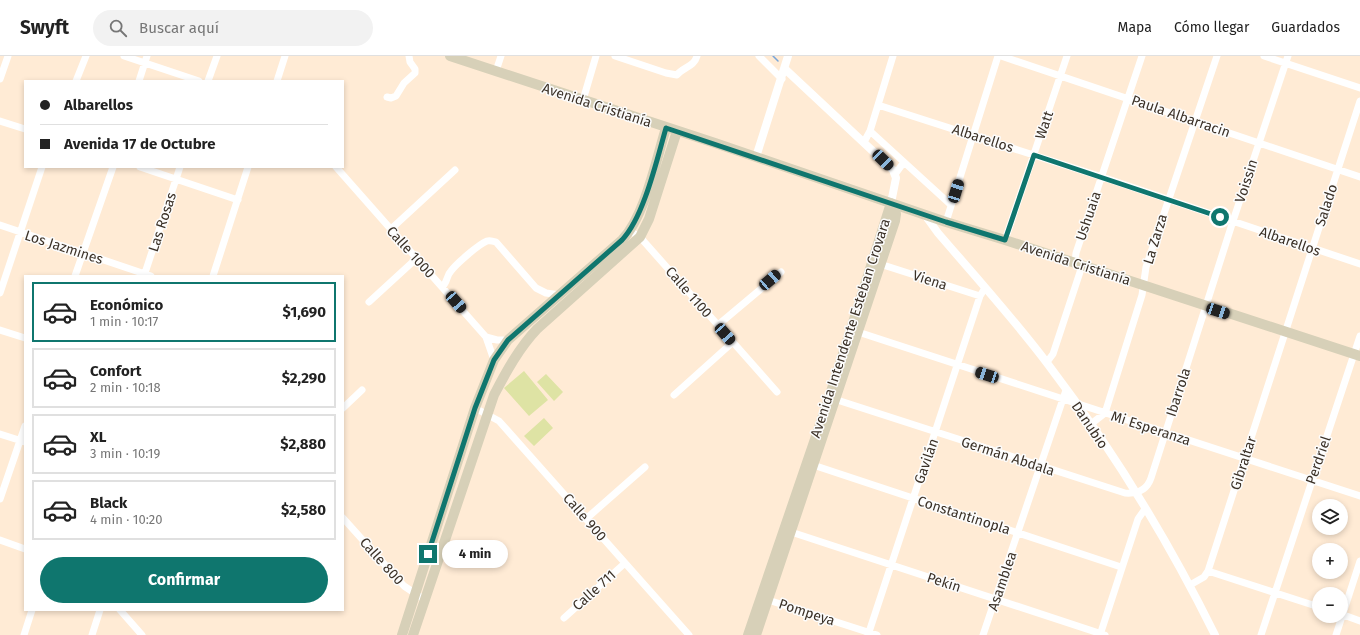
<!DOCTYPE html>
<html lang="es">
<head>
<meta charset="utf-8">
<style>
  :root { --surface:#fff; --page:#f2f2f2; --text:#222; --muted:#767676; --line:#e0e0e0; --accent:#0f766e }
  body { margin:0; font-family:"Fira Sans",sans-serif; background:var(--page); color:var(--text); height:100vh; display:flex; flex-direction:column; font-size:15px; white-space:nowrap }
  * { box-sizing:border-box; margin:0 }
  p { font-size:13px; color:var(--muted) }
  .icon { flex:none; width:22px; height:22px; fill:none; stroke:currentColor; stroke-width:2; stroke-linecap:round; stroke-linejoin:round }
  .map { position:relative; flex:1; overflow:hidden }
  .side { position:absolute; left:24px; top:219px; width:320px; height:336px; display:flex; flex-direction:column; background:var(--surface); border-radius:0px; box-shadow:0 2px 6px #0003 }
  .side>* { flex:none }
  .hud { position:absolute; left:24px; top:24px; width:320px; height:88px; border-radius:0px; box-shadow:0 2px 6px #0003; display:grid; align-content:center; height:88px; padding:0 16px; background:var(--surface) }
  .controls { position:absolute; left:1312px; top:443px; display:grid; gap:8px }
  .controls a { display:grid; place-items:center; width:36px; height:36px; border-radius:50%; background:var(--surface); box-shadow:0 2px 6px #0003; font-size:20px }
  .end { position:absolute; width:18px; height:18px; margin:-9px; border:5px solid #0f766e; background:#fff; box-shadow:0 0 0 2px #fff }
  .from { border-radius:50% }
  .bubble { position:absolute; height:28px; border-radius:14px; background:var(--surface); box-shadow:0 2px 6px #0003; font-size:13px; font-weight:700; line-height:28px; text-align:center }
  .car { position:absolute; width:12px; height:24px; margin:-12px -6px; border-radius:5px; box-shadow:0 0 3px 1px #0007; background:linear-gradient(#222 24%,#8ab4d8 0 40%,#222 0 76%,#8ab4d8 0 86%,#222 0) }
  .hud b { display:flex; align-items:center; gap:14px; height:38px; font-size:15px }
  .hud b+b { border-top:1px solid var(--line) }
  .hud i { width:10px; height:10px; background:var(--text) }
  ul { padding:7px 0 0; list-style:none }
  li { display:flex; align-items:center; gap:12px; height:60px; margin:0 8px 6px; padding:0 8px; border:2px solid var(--line); border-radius:0px }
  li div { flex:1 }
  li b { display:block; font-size:15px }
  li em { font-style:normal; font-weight:700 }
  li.on { border-color:var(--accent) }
  li>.icon { width:36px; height:36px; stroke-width:1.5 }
  .cta { display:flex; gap:8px; margin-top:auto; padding:8px 16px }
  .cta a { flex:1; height:46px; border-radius:24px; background:var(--accent); color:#fff; font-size:16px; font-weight:700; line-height:46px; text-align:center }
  header { display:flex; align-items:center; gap:24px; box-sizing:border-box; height:56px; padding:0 20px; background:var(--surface); border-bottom:1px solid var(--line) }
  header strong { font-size:19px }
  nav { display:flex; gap:22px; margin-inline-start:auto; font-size:14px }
  .search { width:280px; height:36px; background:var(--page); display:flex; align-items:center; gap:10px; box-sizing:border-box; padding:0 14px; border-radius:22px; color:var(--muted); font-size:15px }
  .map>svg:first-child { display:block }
  .green { fill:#dee3a4 }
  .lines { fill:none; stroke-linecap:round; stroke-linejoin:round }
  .stream { stroke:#77a5da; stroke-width:1.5 }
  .minor { stroke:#fff; stroke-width:7 }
  .tertiary { stroke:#fff; stroke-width:8 }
  .secondary { stroke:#d7d0b8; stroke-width:10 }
  .route { stroke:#0f766e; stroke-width:5 }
  .labels { text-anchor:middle; stroke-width:3; stroke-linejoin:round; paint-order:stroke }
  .street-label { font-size:14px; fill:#3b3127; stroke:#fcfcfc }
</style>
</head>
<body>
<header>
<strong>Swyft</strong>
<div class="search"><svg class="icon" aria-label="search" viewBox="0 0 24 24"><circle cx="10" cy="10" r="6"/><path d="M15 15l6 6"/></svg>Buscar aquí</div>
<nav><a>Mapa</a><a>Cómo llegar</a><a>Guardados</a></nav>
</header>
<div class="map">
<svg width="1360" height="579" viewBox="0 0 1360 579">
  <rect width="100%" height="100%" fill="#ffebd5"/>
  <path class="green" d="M524,315L548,344L529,360L504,332Z
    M546,318L563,336L554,345L537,326Z
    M544,362L553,372L534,390L524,380Z"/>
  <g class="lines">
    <path class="stream" d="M773,0L778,5"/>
    <path class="minor" d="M124,0L199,25
      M615,0L666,17L677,19C683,11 694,11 697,0
      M759,0L782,23
      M1001,0L1360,121
      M1264,0L1360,32
      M496,15L501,0
      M0,23L8,0
      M76,25L86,0
      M139,25L147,0
      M208,25L217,0
      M277,25L285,0
      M387,41L391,42L396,40L404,27L415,17V13L410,6L409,0
      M583,44L596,0
      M878,49L1102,121L1360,208
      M0,65L25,73
      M870,75L951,149
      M864,86L870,75L893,0
      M140,111L238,144
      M336,111L486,281L494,304
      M896,117L904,106
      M946,166L998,0
      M0,169L151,220
      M391,173L455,114
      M630,175L640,181L777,336
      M1005,184L1067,0
      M1075,207L1076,197L1142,0
      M880,208L980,240
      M75,220L113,111
      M144,220L180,111
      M213,220L248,111
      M442,231C448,226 446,220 451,215C456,208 479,188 487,185C490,184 493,185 496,186L536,232L546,237L560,239
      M0,237L42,111
      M369,246L417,202
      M718,269L781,216
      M0,274L25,282
      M855,275L1360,440
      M486,281L497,284H508
      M1047,306L1053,298L1082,210
      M674,339L733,286
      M831,342L1125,437C1138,438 1147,434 1151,422L1233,165L1288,0
      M343,352L362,334
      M475,352L499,365L689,579
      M1091,368L1105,357L1142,239L1146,211L1217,0
      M0,378L25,386
      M810,408L1121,511
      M0,443L25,370
      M343,462L404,530L425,544
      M587,462L645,411
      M788,475L1105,579
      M0,484L25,493
      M1208,515L1319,551
      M1190,529L1204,521L1208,515L1360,45
      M765,543L877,579
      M120,554L142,579
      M1341,558L1360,565
      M564,562L625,507
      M24,579L32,554
      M92,579L100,554
      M868,579L980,240L985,232
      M983,579L1066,334
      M1100,579L1138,463L1145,453
      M1261,579L1360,280
      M1336,579L1360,505"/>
    <path class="tertiary" d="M785,13L893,114L896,122L891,147
      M756,101L788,0
      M925,159L938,177C975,220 1013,262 1047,307C1111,391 1168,484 1215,579"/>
    <path class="secondary" d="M450,0L715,87L946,166L1005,184L1360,300
      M402,579L475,352L494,304L508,284L622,184C645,160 656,104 666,72
      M413,579L494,339C506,316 519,292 537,273L640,181L649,163L677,75
      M748,579L828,345L891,147
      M756,579L895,165L896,158L891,147"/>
  </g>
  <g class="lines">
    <path class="route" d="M428,498L475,352L494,304L508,284L622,184C644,161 657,103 666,72L946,166L1005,184L1034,99L1220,161"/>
  </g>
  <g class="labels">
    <g class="street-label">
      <text transform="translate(597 49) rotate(18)" y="5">Avenida Cristianía</text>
      <text transform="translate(1181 60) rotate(19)" y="5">Paula Albarracin</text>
      <text transform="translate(1044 69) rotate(-71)" y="5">Watt</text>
      <text transform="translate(983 82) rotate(18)" y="5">Albarellos</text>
      <text transform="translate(1246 125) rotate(-72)" y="5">Voissin</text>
      <text transform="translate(1326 149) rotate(-72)" y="5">Salado</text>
      <text transform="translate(1088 160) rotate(-71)" y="5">Ushuaia</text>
      <text transform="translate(162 166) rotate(-72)" y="5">Las Rosas</text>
      <text transform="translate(1155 183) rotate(-73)" y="5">La Zarza</text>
      <text transform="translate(1290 185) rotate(19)" y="5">Albarellos</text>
      <text transform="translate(64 191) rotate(18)" y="5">Los Jazmines</text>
      <text transform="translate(411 196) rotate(48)" y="5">Calle 1000</text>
      <text transform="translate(1076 207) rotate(18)" y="5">Avenida Cristianía</text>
      <text transform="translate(930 224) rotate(18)" y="5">Viena</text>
      <text transform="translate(689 236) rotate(49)" y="5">Calle 1100</text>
      <text transform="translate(850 272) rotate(-72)" y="5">Avenida Intendente Esteban Crovara</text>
      <text transform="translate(1178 336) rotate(-72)" y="5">Ibarrola</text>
      <text transform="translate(1090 369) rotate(56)" y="5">Danubio</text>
      <text transform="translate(1151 372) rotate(18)" y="5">Mi Esperanza</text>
      <text transform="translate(1008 400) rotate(18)" y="5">Germán Abdala</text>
      <text transform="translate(1318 404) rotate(-71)" y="5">Perdriel</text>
      <text transform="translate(926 405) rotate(-71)" y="5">Gavilán</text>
      <text transform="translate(1243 407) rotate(-72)" y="5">Gibraltar</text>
      <text transform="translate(964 459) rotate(18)" y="5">Constantinopla</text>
      <text transform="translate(585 461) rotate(49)" y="5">Calle 900</text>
      <text transform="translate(382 505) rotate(48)" y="5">Calle 800</text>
      <text transform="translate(1002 525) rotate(-71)" y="5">Asamblea</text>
      <text transform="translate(944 526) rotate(18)" y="5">Pekín</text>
      <text transform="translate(594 534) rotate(-42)" y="5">Calle 711</text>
      <text transform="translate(807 556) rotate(18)" y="5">Pompeya</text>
    </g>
  </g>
</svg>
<div class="controls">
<a><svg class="icon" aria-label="layers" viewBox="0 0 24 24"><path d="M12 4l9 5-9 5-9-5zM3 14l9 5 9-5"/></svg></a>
<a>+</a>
<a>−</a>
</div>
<i class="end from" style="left:1220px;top:161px"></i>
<i class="end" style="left:428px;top:498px"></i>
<div class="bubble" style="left:442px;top:484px;width:66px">4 min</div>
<i class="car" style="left:883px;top:104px;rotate:134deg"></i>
<i class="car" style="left:956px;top:135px;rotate:17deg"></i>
<i class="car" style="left:770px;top:224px;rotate:49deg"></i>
<i class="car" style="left:456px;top:246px;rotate:139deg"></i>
<i class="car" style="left:1218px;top:255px;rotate:108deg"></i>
<i class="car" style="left:725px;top:278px;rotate:139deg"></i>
<i class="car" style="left:987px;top:319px;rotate:288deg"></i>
<div class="hud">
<b><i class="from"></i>Albarellos</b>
<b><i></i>Avenida 17 de Octubre</b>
</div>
<section class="side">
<ul>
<li class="on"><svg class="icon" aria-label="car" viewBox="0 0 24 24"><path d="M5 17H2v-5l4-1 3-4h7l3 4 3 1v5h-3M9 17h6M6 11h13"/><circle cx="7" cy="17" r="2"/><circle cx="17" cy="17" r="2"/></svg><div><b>Económico</b><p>1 min · 10:17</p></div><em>$1,690</em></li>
<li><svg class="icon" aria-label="car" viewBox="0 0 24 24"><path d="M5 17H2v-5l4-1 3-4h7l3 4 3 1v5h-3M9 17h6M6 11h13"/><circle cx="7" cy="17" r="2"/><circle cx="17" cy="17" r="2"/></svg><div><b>Confort</b><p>2 min · 10:18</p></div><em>$2,290</em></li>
<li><svg class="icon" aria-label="car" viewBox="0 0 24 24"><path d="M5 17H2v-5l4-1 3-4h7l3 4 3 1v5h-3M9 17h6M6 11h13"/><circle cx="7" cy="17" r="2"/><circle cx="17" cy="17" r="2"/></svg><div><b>XL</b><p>3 min · 10:19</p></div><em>$2,880</em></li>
<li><svg class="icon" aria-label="car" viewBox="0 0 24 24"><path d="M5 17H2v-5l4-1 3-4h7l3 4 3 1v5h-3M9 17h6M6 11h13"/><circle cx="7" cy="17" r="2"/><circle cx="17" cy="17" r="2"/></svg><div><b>Black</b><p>4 min · 10:20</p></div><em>$2,580</em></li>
</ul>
<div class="cta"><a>Confirmar</a></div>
</section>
</div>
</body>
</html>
